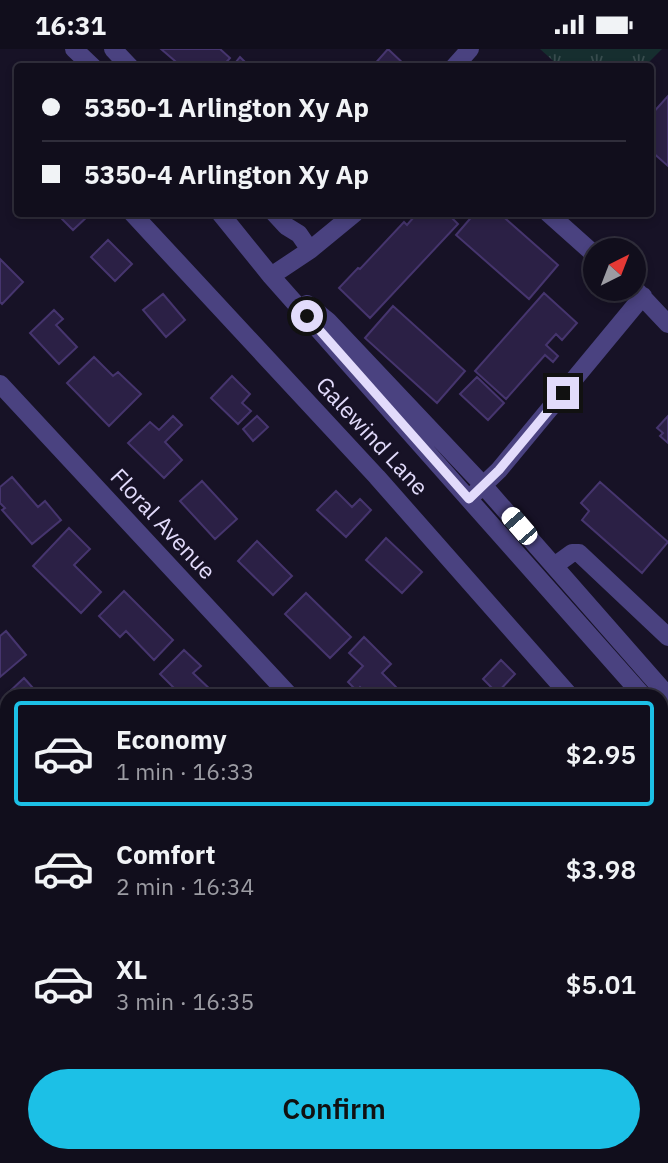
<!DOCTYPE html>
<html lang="en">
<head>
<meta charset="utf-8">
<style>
  :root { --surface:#110e1c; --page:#1e1c29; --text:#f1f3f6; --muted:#9c9ca3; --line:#302e3b; --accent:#1cc0e6 }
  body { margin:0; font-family:"IBM Plex Sans",sans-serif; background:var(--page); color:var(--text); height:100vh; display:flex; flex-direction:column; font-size:26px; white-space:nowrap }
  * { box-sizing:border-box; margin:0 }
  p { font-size:23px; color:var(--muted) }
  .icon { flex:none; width:38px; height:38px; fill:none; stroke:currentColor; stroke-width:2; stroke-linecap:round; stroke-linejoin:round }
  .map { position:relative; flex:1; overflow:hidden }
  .drawer { position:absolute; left:0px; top:640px; width:668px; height:474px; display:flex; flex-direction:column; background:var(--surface); border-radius:21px 21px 0 0; box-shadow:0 4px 10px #0003,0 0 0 2px var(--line) }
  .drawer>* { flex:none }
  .top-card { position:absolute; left:14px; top:14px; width:640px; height:154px; border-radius:7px; box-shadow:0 4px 10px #0003,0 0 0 2px var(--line); display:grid; align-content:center; height:154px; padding:0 28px; background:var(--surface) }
  .needle { width:46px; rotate:42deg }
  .controls { position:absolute; left:583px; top:189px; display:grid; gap:14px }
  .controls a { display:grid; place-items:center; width:63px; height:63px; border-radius:50%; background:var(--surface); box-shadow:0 4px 10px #0003,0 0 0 2px var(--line); font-size:35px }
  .end { position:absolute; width:32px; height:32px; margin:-16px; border:9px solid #e2dbfb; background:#111; box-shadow:0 0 0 4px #111 }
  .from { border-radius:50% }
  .car { position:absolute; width:21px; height:42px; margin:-21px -10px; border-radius:9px; box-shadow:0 0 5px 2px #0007; background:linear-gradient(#fff 24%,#345 0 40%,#fff 0 76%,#345 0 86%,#fff 0) }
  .top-card b { display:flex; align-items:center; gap:24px; height:66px; font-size:26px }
  .top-card b+b { border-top:2px solid var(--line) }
  .top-card i { width:18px; height:18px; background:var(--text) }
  ul { padding:12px 0 0; list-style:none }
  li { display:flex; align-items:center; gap:21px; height:105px; margin:0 14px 10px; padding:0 14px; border:4px solid transparent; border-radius:7px }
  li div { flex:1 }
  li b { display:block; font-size:26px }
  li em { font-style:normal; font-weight:600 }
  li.selected { border-color:var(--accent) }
  li>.icon { width:63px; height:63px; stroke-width:1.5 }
  .button { display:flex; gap:14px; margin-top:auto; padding:14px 28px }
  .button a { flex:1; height:80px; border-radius:42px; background:var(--accent); color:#111; font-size:28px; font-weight:600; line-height:80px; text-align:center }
  .status { display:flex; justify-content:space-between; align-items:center; height:49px; padding:0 35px; background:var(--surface); direction:ltr }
  .status svg { height:19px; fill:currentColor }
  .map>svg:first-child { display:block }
  .grass { fill:url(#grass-tufts) }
  .building { fill:#2b2045; stroke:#46356e; stroke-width:2 }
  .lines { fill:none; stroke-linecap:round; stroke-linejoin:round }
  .minor { stroke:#4a4280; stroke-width:18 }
  .major { stroke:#cb6eef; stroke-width:18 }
  .route { stroke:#e2dbfb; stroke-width:9 }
  .labels { text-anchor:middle; stroke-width:5; stroke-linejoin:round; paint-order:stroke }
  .street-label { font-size:23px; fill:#e2dbfb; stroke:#171226 }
</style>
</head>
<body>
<div class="status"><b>16:31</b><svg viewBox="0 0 49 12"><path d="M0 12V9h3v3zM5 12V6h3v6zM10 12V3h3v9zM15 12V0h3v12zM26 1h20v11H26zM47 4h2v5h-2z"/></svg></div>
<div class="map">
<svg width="668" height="1114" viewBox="0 0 668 1114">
  <defs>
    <pattern id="grass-tufts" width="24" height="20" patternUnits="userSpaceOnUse" patternTransform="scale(1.75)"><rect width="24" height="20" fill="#162e2f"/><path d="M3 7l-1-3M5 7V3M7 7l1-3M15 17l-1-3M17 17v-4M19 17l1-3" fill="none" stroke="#384c4e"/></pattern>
  </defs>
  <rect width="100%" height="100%" fill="#171226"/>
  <path class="grass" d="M540,0H662L645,17L560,18Z"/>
  <path class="building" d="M161,0H220L230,9L222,18H182Z
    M388,0L407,18H372Z
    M240,8L250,18H232Z
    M668,47V117L651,102V66Z
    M66,164H90V165L73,181L61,169Z
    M410,164H447L458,175L370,269L339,239L358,219L360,220L404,173L407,176L414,168Z
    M475,164H499L558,216L529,250L456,186Z
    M108,191L132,215L115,232L91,208Z
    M0,210L23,233L2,255L0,253Z
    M544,244L577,274L562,291L556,285L546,296L558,307L553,313L545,306L506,350L475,322Z
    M163,245L185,271L166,288L143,261Z
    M393,257L465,322L437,354L365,289Z
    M54,261L63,270L56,276L77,298L59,315L30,284Z
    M94,308L113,327L118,323L141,345L109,377L67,334Z
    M232,327L250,345L242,354L251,362L238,375L211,349Z
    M477,328L504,354L488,371L460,345Z
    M173,367L182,376L165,393L182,411L164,429L128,394L150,373L159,381Z
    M257,367L268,378L253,392L243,380Z
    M668,367V394L660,387L663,384L657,379Z
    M12,428L38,458L45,452L61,471L32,495L2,461L5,459L0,454V438Z
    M202,432L237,470L215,490L180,452Z
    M600,433L668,493L642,524L582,471L589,462L581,454Z
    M336,442L352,458L360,450L371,461L346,488L317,461Z
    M69,479L90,500L74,516L101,543L81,564L33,517Z
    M386,489L422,523L402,544L366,511Z
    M257,492L292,527L273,546L238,512Z
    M124,542L173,591L154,611L126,582L120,588L99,567Z
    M306,544L351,588L330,609L285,565Z
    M6,582L26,606L0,628V587Z
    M364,588L391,615L382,624L397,639L389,648H370L360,638L357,642L348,633L363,617L349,604Z
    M184,601L201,617L193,624L215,645L213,648H183L160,625Z
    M501,611L515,625L497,644L483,630Z
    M24,629L33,639L25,648H10L7,645Z
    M662,779L668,785V837L662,831Z
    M7,797V840L0,832V798L3,801Z
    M7,965V1017L0,1011V973Z
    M81,1108H139L140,1109L135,1114H88Z
    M241,1108H289L283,1114H247Z
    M497,1108H502L509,1114H490Z
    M548,1108H610L613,1114H552Z"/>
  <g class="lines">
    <path class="minor" d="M74,0L93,18
      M113,0L130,18
      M454,18L470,0
      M132,164L377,428L571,648
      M220,164L271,227L644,648
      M274,164L286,177L299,185L310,201
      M548,164L595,206
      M271,227L310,201L355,164
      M634,239L668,275
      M307,255L328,272L483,436L668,647
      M0,335L291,648
      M476,443L499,421L643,247
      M554,517L572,504H579L668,588
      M662,667L668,674
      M0,713L7,721
      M662,750L668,757
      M662,1071L668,1078
      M0,1101L12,1114
      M349,1114L356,1108"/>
    <path class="major" d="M662,910L668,906
      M415,1108V1114"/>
  </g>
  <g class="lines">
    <path class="route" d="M307,267L469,450L499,421L563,344"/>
  </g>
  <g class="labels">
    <g class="street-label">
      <text transform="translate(372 387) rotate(47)" y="8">Galewind Lane</text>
      <text transform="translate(163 475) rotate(47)" y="8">Floral Avenue</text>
    </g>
  </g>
</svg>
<div class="controls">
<a><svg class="needle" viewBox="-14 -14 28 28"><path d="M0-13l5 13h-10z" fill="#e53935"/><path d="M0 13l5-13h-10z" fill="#9c9ca3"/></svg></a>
</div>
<i class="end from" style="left:307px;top:267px"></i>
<i class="end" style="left:563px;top:344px"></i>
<i class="car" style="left:519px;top:477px;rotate:319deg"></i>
<div class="top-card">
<b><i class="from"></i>5350-1 Arlington Xy Ap</b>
<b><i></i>5350-4 Arlington Xy Ap</b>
</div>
<section class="drawer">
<ul>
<li class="selected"><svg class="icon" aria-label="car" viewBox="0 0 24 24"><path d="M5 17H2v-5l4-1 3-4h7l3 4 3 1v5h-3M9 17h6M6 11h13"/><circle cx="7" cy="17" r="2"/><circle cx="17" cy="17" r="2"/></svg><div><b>Economy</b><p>1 min · 16:33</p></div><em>$2.95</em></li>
<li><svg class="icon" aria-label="car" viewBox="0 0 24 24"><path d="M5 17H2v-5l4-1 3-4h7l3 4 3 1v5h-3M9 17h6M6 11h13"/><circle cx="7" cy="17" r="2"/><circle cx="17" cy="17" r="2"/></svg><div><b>Comfort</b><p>2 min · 16:34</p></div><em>$3.98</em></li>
<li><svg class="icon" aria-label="car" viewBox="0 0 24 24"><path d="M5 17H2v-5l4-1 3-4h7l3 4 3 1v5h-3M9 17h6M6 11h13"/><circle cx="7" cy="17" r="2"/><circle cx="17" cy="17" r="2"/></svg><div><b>XL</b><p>3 min · 16:35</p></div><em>$5.01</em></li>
</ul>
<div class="button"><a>Confirm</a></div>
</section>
</div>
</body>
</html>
